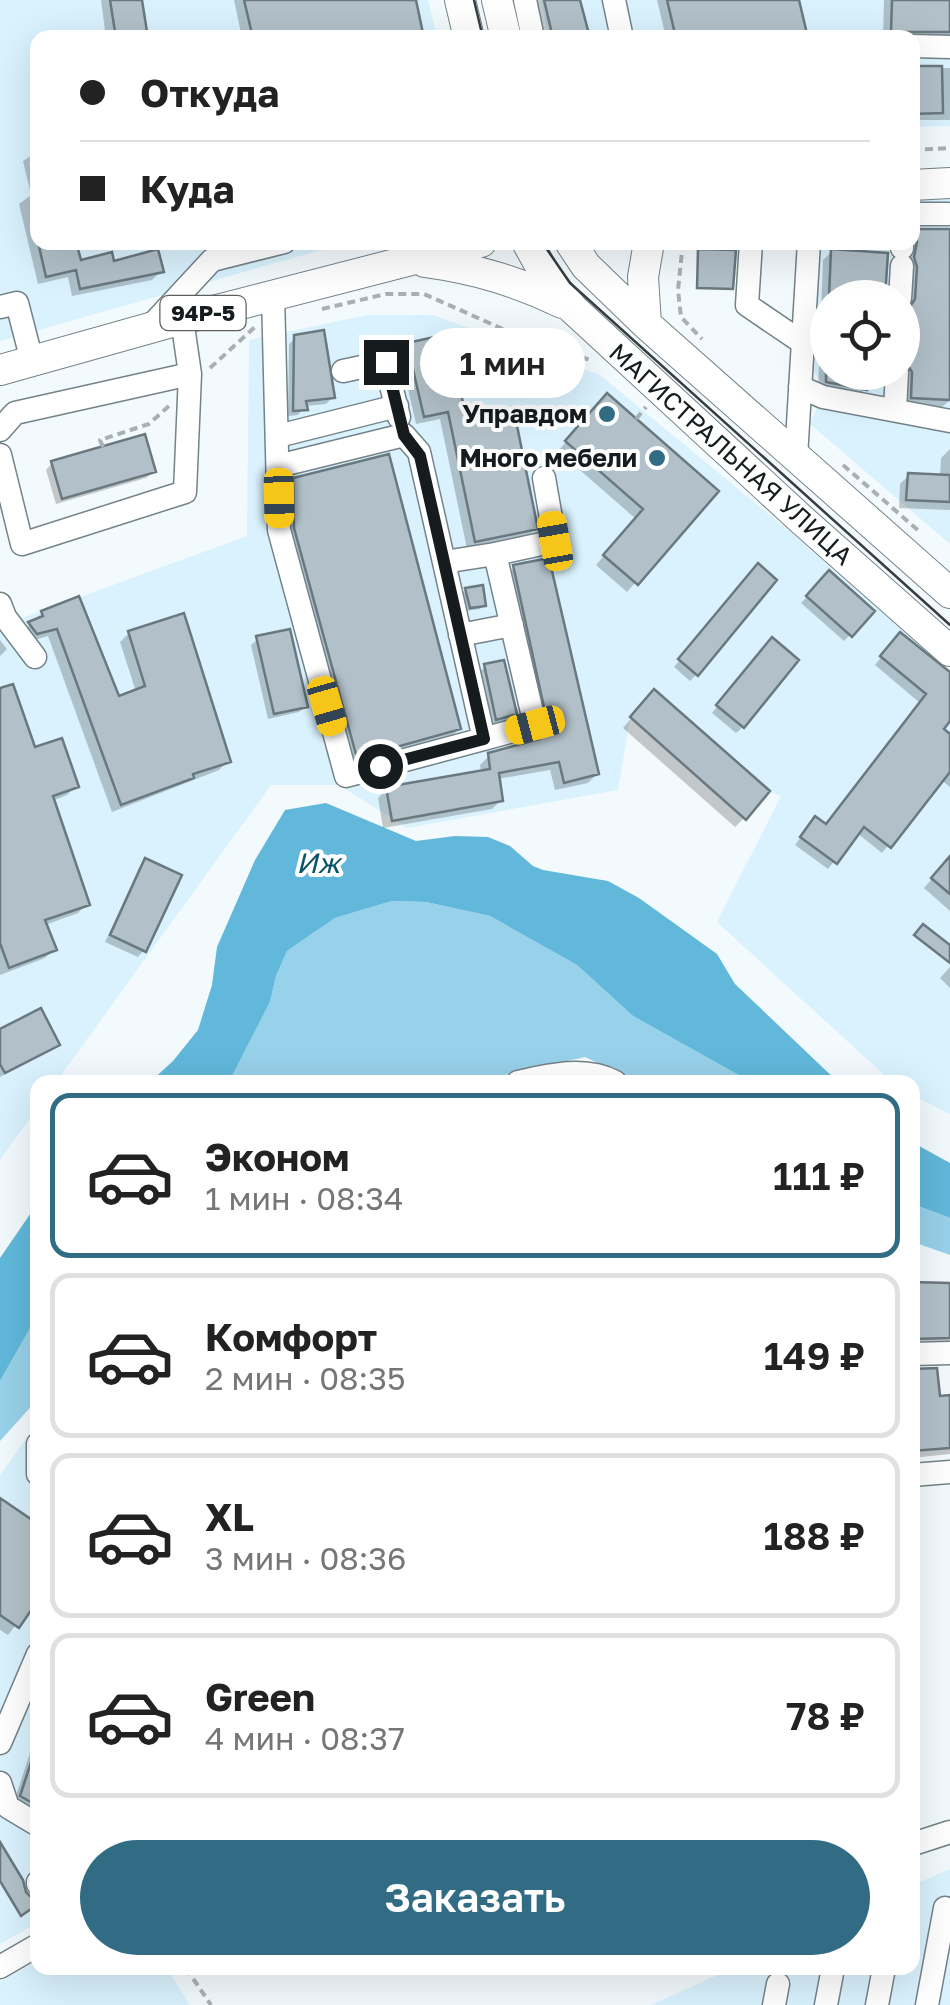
<!DOCTYPE html>
<html lang="ru">
<head>
<meta charset="utf-8">
<style>
  :root { --surface:#fff; --page:#f6f6f6; --text:#222; --muted:#767676; --line:#e0e0e0; --accent:#316c84 }
  body { margin:0; font-family:"Golos Text",sans-serif; background:var(--page); color:var(--text); height:100vh; display:flex; flex-direction:column; font-size:38px; white-space:nowrap }
  * { box-sizing:border-box; margin:0 }
  p { font-size:32px; color:var(--muted) }
  .icon { flex:none; width:55px; height:55px; fill:none; stroke:currentColor; stroke-width:2; stroke-linecap:round; stroke-linejoin:round }
  .map { position:relative; flex:1; overflow:hidden }
  .sheet { position:absolute; left:30px; top:1075px; width:890px; height:900px; display:flex; flex-direction:column; background:var(--surface); border-radius:20px; box-shadow:0 10px 40px #0002 }
  .sheet>* { flex:none }
  .top-card { position:absolute; left:30px; top:30px; width:890px; height:220px; border-radius:20px; box-shadow:0 10px 40px #0002; display:grid; align-content:center; height:220px; padding:0 50px; background:var(--surface) }
  .controls { position:absolute; left:810px; top:280px; display:grid; gap:20px }
  .controls a { display:grid; place-items:center; width:110px; height:110px; border-radius:50%; background:var(--surface); box-shadow:0 10px 40px #0002; font-size:50px }
  .end { position:absolute; width:45px; height:45px; margin:-22px; border:12px solid #161c1e; background:#fff; box-shadow:0 0 0 5px #fff }
  .from { border-radius:50% }
  .bubble { position:absolute; height:70px; border-radius:35px; background:var(--surface); box-shadow:0 10px 40px #0002; font-size:32px; font-weight:600; line-height:70px; text-align:center }
  .car { position:absolute; width:30px; height:60px; margin:-30px -15px; border-radius:12px; box-shadow:0 0 8px 2px #0007; background:linear-gradient(#f5c518 24%,#345 0 40%,#f5c518 0 76%,#345 0 86%,#f5c518 0) }
  .top-card b { display:flex; align-items:center; gap:35px; height:95px; font-size:38px }
  .top-card b+b { border-top:2px solid var(--line) }
  .top-card i { width:25px; height:25px; background:var(--text) }
  ul { padding:18px 0 0; list-style:none }
  li { display:flex; align-items:center; gap:30px; height:165px; margin:0 20px 15px; padding:0 30px; border:5px solid var(--line); border-radius:20px }
  li div { flex:1 }
  li b { display:block; font-size:38px }
  li em { font-style:normal; font-weight:600 }
  li.active { border-color:var(--accent) }
  li>.icon { width:90px; height:90px; stroke-width:1.5 }
  .button { display:flex; gap:20px; margin-top:auto; padding:20px 50px }
  .button a { flex:1; height:115px; border-radius:60px; background:var(--accent); color:#fff; font-size:40px; font-weight:600; line-height:115px; text-align:center }
  .map>svg:first-child { display:block }
  .built { fill:#d9f2fd; fill-rule:evenodd }
  .green { fill:#98d1ea }
  .water { fill:#61b8db }
  .shadow { fill:#0003 }
  .building { fill:#b2c1c9; stroke:#6a787f; stroke-width:2.5 }
  .lines { fill:none; stroke-linecap:round; stroke-linejoin:round }
  .minor-casing { stroke:#748389; stroke-width:25 }
  .major-casing { stroke:#748389; stroke-width:32 }
  .path { stroke:#a9b0b3; stroke-width:4; stroke-dasharray:8 5; stroke-linecap:butt }
  .minor { stroke:#fff; stroke-width:22 }
  .major { stroke:#fff; stroke-width:30 }
  .tram { stroke:#373e40; stroke-width:2.5 }
  .route { stroke:#161c1e; stroke-width:12 }
  .poi-dot { fill:#316c84; stroke:#fff; stroke-width:4 }
  .labels { text-anchor:middle; stroke-width:8; stroke-linejoin:round; paint-order:stroke }
  .shield { fill:#fff; stroke:#5c6062; stroke-width:2.5 }
  .shield-label { font-size:22px; font-weight:bold; fill:#161c1e }
  .poi-label { font-size:25px; font-weight:bold; fill:#161c1e; stroke:#fff; text-anchor:end }
  .street-label { font-size:25px; fill:#161c1e; stroke:#fff }
  .water-label { font-size:28px; font-style:italic; fill:#09536b; stroke:#fff }
</style>
</head>
<body>
<div class="map">
<svg width="950" height="2005" viewBox="0 0 950 2005">
  <rect width="100%" height="100%" fill="#f3fafd"/>
  <path class="built" d="M0,0H428L437,37L38,38V242L346,243L0,341Z
    M541,0H950V126L913,127L912,38L549,37Z
    M950,196V544L810,424L826,387L810,367L818,243L912,242L913,197ZM828,298H902V372H828Z
    M367,315H433L600,375L783,526L950,672V1114L913,1096L912,1082H892L717,922L781,796L770,792L745,820L630,718L618,790L407,828L339,785H271L56,1082H38L37,1108L0,1160V613L6,624L247,536L249,340Z
    M37,1423V1923L0,1944V1475Z
    M950,1869V2005H651L733,1968H912L913,1885Z
    M37,1961L38,1968H167L190,2005H0V1982Z"/>
  <path class="green" d="M392,901L426,902L490,916L577,965L633,1016L751,1082H638L585,1057L473,1082H229L270,1002L276,976L287,951L335,918Z
    M913,1204L950,1218V1255L913,1242Z
    M37,1316V1400L0,1441V1381Z"/>
  <path class="water" d="M326,803L416,841L455,836L488,837L510,846L533,866L543,870L608,881L639,898L717,954L735,984L838,1082H751L633,1016L577,965L490,916L426,902L392,901L335,918L287,951L276,976L270,1002L229,1082H150L173,1061L198,1030L212,985L217,947L255,860L285,810Z
    M912,1142L950,1163V1218L913,1204Z
    M37,1204V1316L0,1381V1258Z"/>
  <path class="shadow" d="M101,0H139L145,38H106Z
    M234,0H413L422,38H242Z
    M533,0H578L587,38H543Z
    M657,0H797L805,38H666Z
    M884,0H950V42L883,38Z
    M912,68H950V120H912Z
    M38,151V242H74L79,263L161,271L152,280L72,296L68,277L38,284L19,204L31,195L23,161Z
    M913,231H950V400L941,408L903,406L902,314L907,310L909,277L906,267Z
    M832,251L883,298H828V372L865,389L856,398L818,390L823,260Z
    M296,337L332,398L326,404L305,406L298,415L288,416L289,344Z
    M409,345L535,529L527,537L467,549L440,419L416,424L400,354Z
    M598,405L715,491L627,592L596,565L636,519L558,451Z
    M950,449V510L899,508L900,484L909,475L940,477L941,458Z
    M52,463L153,472L146,478L56,504L46,470Z
    M294,480L459,729L450,738L348,765L286,538L285,489Z
    M514,568L597,774L588,783L555,790L550,770L497,779L501,800L492,809L383,828L378,798L387,789L481,773L480,765L489,756L540,740L542,732L505,577Z
    M751,573L697,674L690,681L674,667Z
    M829,574L871,611L844,641L801,603Z
    M466,590L484,605L480,609L466,611L462,594Z
    M78,599L117,699L136,692L120,642L129,633L228,761L219,770L112,812L48,636L28,642L21,633L42,613Z
    M258,639L306,706L299,712L268,719L251,645Z
    M0,640L7,649L0,656Z
    M893,642L950,675V717L940,730L950,737V787L941,780L882,853L857,833L828,869L795,845L808,827H825L920,703L875,665Z
    M765,647L743,727L736,733L712,713Z
    M486,666L514,714L508,720L489,725L479,672Z
    M0,691L33,751L76,786L67,795L52,801L87,904L78,913L45,925L54,949L45,958L0,975Z
    M646,701L744,818L735,827L623,728Z
    M950,858V911L924,888Z
    M145,861L144,950L138,957L105,942L139,868Z
    M923,927L950,948V964L915,937Z
    M950,967V988L940,978Z
    M0,1032L57,1045L0,1077Z
    M912,1285L950,1286V1340L943,1347H912Z
    M912,1370L938,1399L950,1398V1454L912,1458Z
    M0,1501L30,1522L38,1512V1596L8,1635L0,1630Z
    M38,1728V1819L13,1805Z"/>
  <path class="building" d="M110,0H142L148,38H116Z
    M244,0H416L424,38H253Z
    M544,0H580L590,38H553Z
    M667,0H799L808,38H676Z
    M892,0H950V32H891Z
    M912,66H942L943,113L912,114Z
    M912,229H950V400L911,398L912,372L904,359L907,311L915,299L917,267L914,257L917,242Z
    M38,242H76L81,260L112,252L114,261L158,249L164,272L80,289L76,270L46,277Z
    M698,249L736,250L733,289L697,288Z
    M831,249L888,253L885,298H829Z
    M324,330L335,398L306,401L308,410L293,411L294,335Z
    M448,334L467,421L514,411L538,529L475,542L448,412L424,417L407,343Z
    M826,372H868L867,390L826,382Z
    M607,393L719,491L638,585L603,555L643,509L565,441Z
    M145,434L156,472L62,499L51,461Z
    M389,454L461,729L357,758L294,528L293,478Z
    M908,473L950,475V502L906,500Z
    M549,558L599,774L564,783L559,762L499,773L503,801L392,821L386,787L490,769L488,753L539,739L549,730L513,565Z
    M758,563L777,580L698,676L678,659Z
    M829,570L875,611L852,637L806,596Z
    M483,585L486,606L470,608L465,588Z
    M79,596L119,696L145,686L128,631L184,613L231,762L193,774L194,778L121,805L57,629L37,634L28,622L43,616L41,611Z
    M290,629L308,707L274,714L256,636Z
    M900,632L950,672V721L944,729L950,734V772L891,848L864,827L837,864L800,837L815,816L826,824L926,694L880,656Z
    M772,637L799,660L744,728L716,705Z
    M504,660L517,714L496,720L484,664Z
    M13,684L35,747L62,738L79,787L53,796L90,905L45,920L57,950L9,968L0,943V688Z
    M654,689L770,791L746,820L630,717Z
    M950,856V894L931,878Z
    M145,858L182,875L146,952L110,935Z
    M923,924L950,945V963L914,935Z
    M41,1008L60,1045L5,1073L0,1064V1029Z
    M912,1282L950,1283V1338L912,1339Z
    M937,1368L940,1396L950,1395V1448L912,1451V1369Z
    M0,1498L38,1524V1600L19,1628L0,1615Z
    M35,1750L38,1751V1806L20,1796Z
    M0,1842L23,1880L26,1892L38,1904L21,1916L0,1881Z"/>
  <g class="lines">
    <defs>
      <path id="minor" d="M525,0L533,38
        M614,0L622,38
        M912,46L950,47
        M912,214H948
        M751,242L747,305L803,343
        M902,242V248
        M273,295L279,530L346,776L535,725L495,554L555,541L544,478
        M900,298L902,266
        M0,307L17,303L32,361
        M149,328L212,260L284,242
        M343,371L385,362L399,417
        M800,387L823,397L950,421
        M895,410L897,372
        M0,430L15,413L190,374
        M278,436L397,406
        M0,455L22,544L185,492L190,374L182,319
        M796,457L809,242
        M278,466L404,435L419,452L484,739
        M444,562L495,554
        M0,604L5,617L35,657
        M460,635L512,625
        M518,1082C549,1075 586,1066 615,1082
        M912,1354L950,1353
        M38,1444V1474
        M912,1475L950,1472
        M0,1743L38,1654
        M0,1783L8,1807L38,1825
        M913,1844L950,1832
        M38,1882V1884
        M0,1967L38,1945
        M774,2005L778,1984
        M826,2005L833,1968
        M877,2005L884,1968
        M927,2005L945,1908"/>
      <path id="major" d="M460,0L469,38
        M497,0L506,38
        M912,185L950,183
        M527,242L547,278L573,309L803,521L950,651
        M570,242L586,266L646,324L950,593
        M425,262C475,269 517,281 562,303
        M646,324L643,277L649,242
        M0,370L182,319L481,242"/>
    </defs>
    <use href="#minor" class="minor-casing"/>
    <use href="#major" class="major-casing"/>
    <path class="path" d="M912,150L950,148
      M683,242L678,290L681,317L702,339
      M322,309L386,294H424L523,338L593,361
      M210,368L255,327
      M636,419L646,407
      M103,447L100,440L149,424L170,405
      M843,465L919,531
      M186,1968L211,2005"/>
    <use href="#minor" class="minor"/>
    <use href="#major" class="major"/>
    <path class="tram" d="M474,0L483,38
      M542,242L570,283L950,625"/>
  </g>
  <g class="lines">
    <path class="route" d="M380,766L484,739L420,456L404,435L386,362"/>
  </g>
  <g class="poi-dot">
    <circle cx="607" cy="414" r="10"/>
    <circle cx="657" cy="458" r="10"/>
  </g>
  <g class="labels">
    <rect class="shield" x="160.5" y="296" width="85" height="34" rx="8"/>
    <g class="shield-label">
      <text x="203" y="321">94Р-5</text>
    </g>
    <g class="poi-label">
      <text x="587" y="423">Управдом</text>
      <text x="637" y="467">Много мебели</text>
    </g>
    <g class="street-label">
      <text transform="translate(731 454) rotate(42)" y="9">МАГИСТРАЛЬНАЯ УЛИЦА</text>
    </g>
    <g class="water-label">
      <text x="318" y="873">Иж</text>
    </g>
  </g>
</svg>
<div class="controls">
<a><svg class="icon" aria-label="locate" viewBox="0 0 24 24"><circle cx="12" cy="12" r="6"/><path d="M12 2v4M12 18v4M2 12h4M18 12h4"/></svg></a>
</div>
<i class="end from" style="left:380px;top:766px"></i>
<i class="end" style="left:386px;top:362px"></i>
<div class="bubble" style="left:420px;top:328px;width:165px">1 мин</div>
<i class="car" style="left:279px;top:498px;rotate:179deg"></i>
<i class="car" style="left:555px;top:541px;rotate:350deg"></i>
<i class="car" style="left:327px;top:706px;rotate:164deg"></i>
<i class="car" style="left:535px;top:725px;rotate:255deg"></i>
<div class="top-card">
<b><i class="from"></i>Откуда</b>
<b><i></i>Куда</b>
</div>
<section class="sheet">
<ul>
<li class="active"><svg class="icon" aria-label="car" viewBox="0 0 24 24"><path d="M5 17H2v-5l4-1 3-4h7l3 4 3 1v5h-3M9 17h6M6 11h13"/><circle cx="7" cy="17" r="2"/><circle cx="17" cy="17" r="2"/></svg><div><b>Эконом</b><p>1 мин · 08:34</p></div><em>111 ₽</em></li>
<li><svg class="icon" aria-label="car" viewBox="0 0 24 24"><path d="M5 17H2v-5l4-1 3-4h7l3 4 3 1v5h-3M9 17h6M6 11h13"/><circle cx="7" cy="17" r="2"/><circle cx="17" cy="17" r="2"/></svg><div><b>Комфорт</b><p>2 мин · 08:35</p></div><em>149 ₽</em></li>
<li><svg class="icon" aria-label="car" viewBox="0 0 24 24"><path d="M5 17H2v-5l4-1 3-4h7l3 4 3 1v5h-3M9 17h6M6 11h13"/><circle cx="7" cy="17" r="2"/><circle cx="17" cy="17" r="2"/></svg><div><b>XL</b><p>3 мин · 08:36</p></div><em>188 ₽</em></li>
<li><svg class="icon" aria-label="car" viewBox="0 0 24 24"><path d="M5 17H2v-5l4-1 3-4h7l3 4 3 1v5h-3M9 17h6M6 11h13"/><circle cx="7" cy="17" r="2"/><circle cx="17" cy="17" r="2"/></svg><div><b>Green</b><p>4 мин · 08:37</p></div><em>78 ₽</em></li>
</ul>
<div class="button"><a>Заказать</a></div>
</section>
</div>
</body>
</html>
